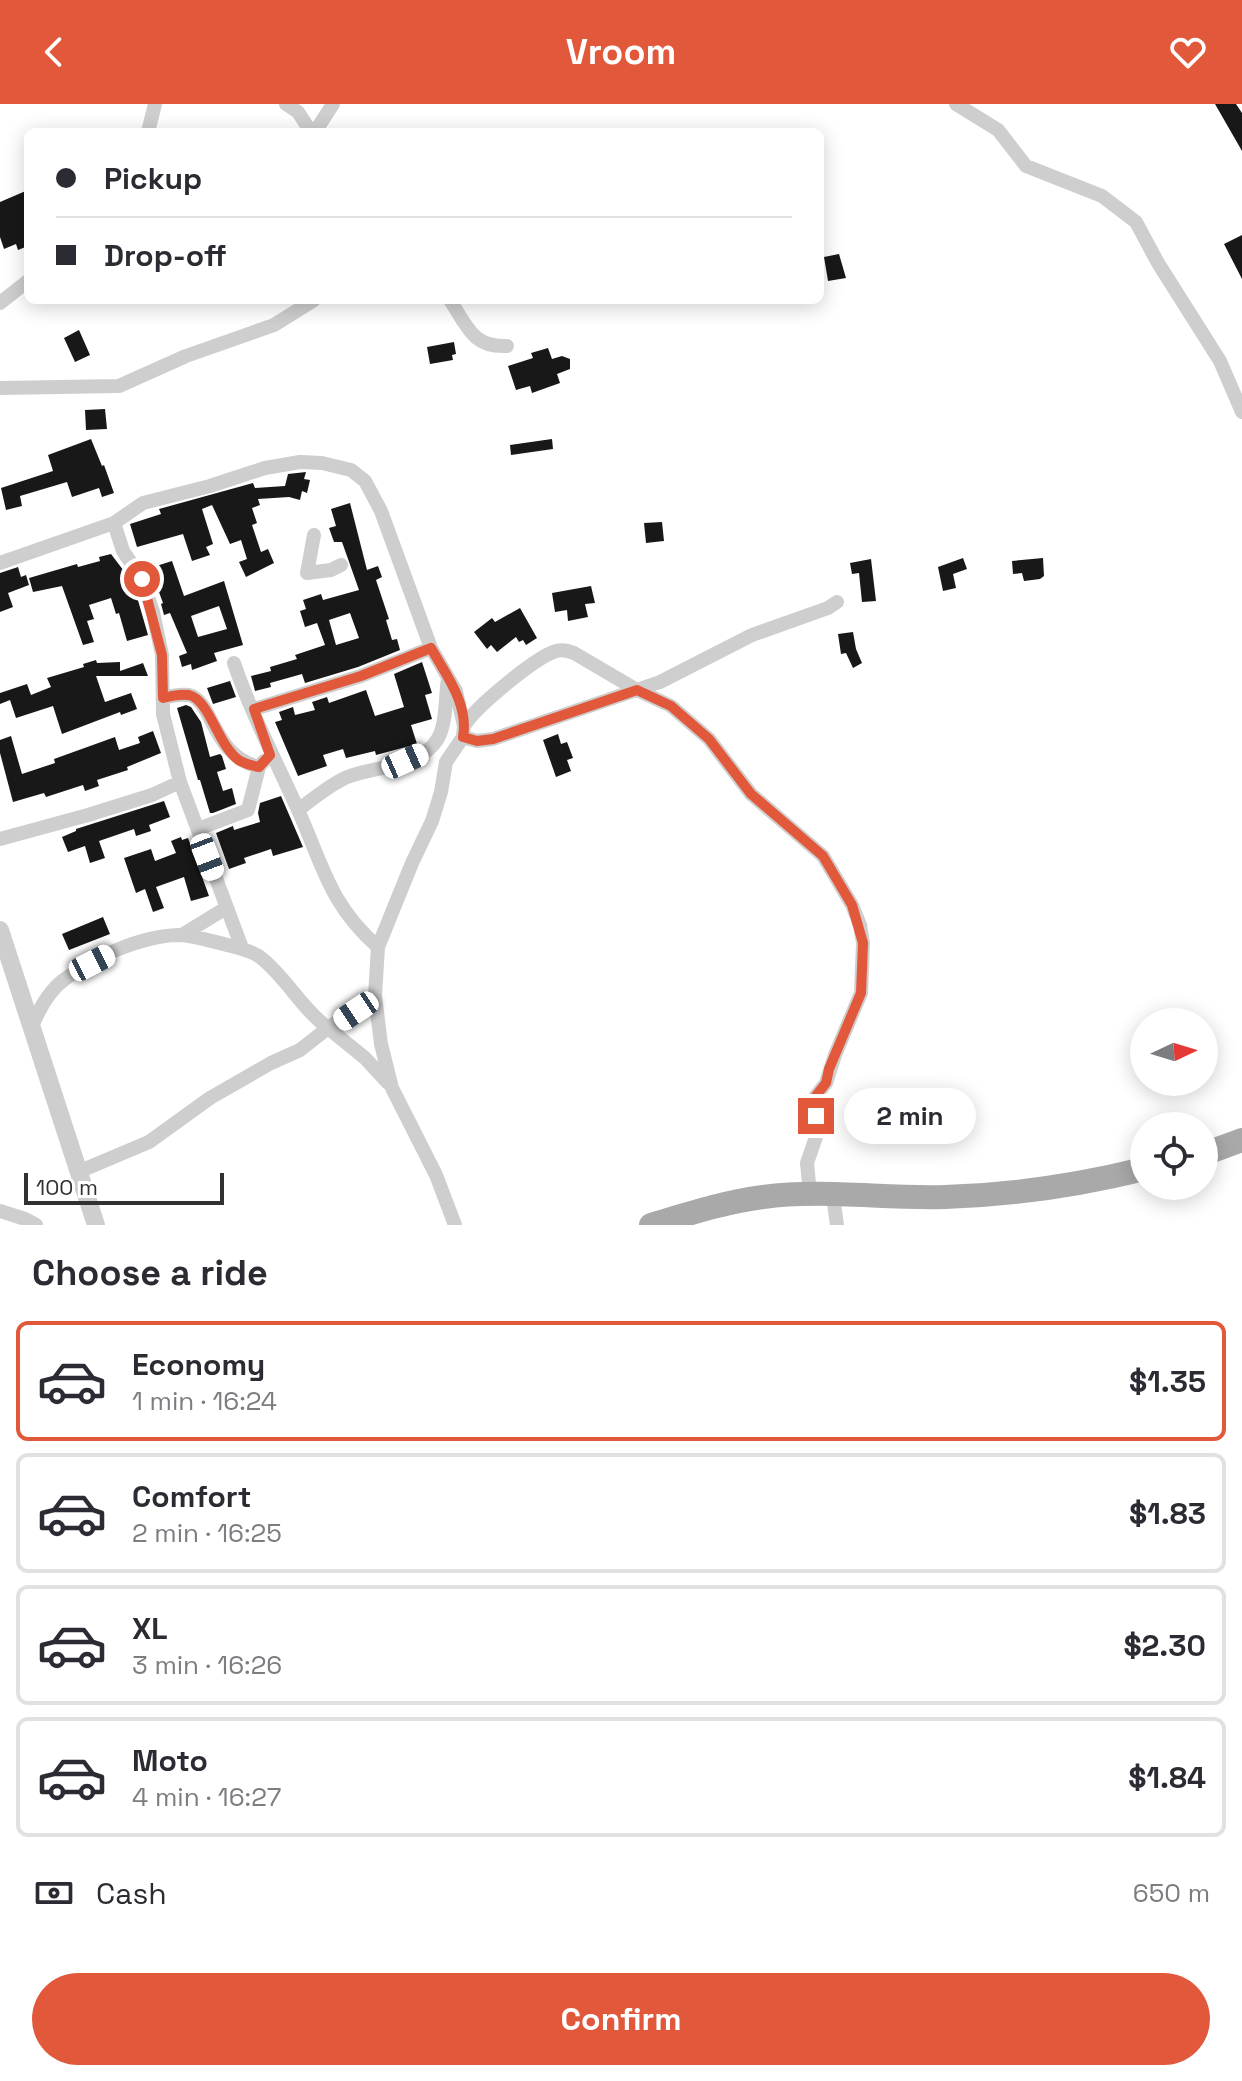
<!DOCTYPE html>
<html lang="en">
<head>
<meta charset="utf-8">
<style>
  :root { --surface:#fff; --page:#f2f2f3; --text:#2b2b33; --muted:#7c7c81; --line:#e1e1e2; --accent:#e1583a }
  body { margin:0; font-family:"Space Grotesk",sans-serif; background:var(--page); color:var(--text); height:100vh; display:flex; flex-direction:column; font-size:30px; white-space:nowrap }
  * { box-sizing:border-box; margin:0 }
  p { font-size:26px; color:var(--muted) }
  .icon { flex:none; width:44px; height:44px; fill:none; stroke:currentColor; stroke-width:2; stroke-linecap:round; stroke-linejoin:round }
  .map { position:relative; height:1121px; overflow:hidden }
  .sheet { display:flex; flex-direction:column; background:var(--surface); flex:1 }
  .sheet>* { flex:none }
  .guide { position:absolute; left:24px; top:24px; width:800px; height:176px; border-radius:12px; box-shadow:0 4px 20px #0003; display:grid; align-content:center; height:176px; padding:0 32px; background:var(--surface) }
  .needle { width:52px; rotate:86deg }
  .controls { position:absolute; left:1130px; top:904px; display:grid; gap:16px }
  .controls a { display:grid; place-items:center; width:88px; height:88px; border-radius:50%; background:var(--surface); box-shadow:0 4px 20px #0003; font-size:40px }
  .scale { position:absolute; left:24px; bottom:20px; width:200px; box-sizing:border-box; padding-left:8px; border:4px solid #313131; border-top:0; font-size:22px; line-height:28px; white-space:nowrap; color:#313131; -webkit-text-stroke:6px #fff; paint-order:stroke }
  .end { position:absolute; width:36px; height:36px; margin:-18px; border:10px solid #e1583a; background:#fff; box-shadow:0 0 0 4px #fff }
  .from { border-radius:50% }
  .bubble { position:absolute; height:56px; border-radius:28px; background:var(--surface); box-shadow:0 4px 20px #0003; font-size:26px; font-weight:800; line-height:56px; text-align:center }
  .car { position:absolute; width:24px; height:48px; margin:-24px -12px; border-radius:10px; box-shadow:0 0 6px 2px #0007; background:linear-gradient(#fff 24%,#345 0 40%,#fff 0 76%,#345 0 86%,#fff 0) }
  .guide b { display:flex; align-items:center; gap:28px; height:76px; font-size:30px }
  .guide b+b { border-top:2px solid var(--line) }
  .guide i { width:20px; height:20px; background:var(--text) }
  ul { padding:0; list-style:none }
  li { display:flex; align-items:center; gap:24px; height:120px; margin:0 16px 12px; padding:0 16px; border:4px solid var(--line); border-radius:12px }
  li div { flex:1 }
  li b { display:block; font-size:30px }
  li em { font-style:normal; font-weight:800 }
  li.selected { border-color:var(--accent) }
  li>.icon { width:72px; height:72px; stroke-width:1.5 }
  h2 { padding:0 32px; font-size:36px; line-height:96px }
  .pay { display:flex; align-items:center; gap:20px; height:88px; padding:0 32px; font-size:30px }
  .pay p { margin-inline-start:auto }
  .primary-button { display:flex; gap:16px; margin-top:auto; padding:16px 32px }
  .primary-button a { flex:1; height:92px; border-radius:48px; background:var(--accent); color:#fff; font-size:32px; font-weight:800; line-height:92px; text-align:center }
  header { display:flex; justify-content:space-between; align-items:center; height:104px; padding:0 32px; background:var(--accent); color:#fff; font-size:36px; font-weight:800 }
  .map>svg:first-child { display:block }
  .building { fill:#181818; fill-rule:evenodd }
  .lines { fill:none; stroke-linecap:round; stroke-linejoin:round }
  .minor { stroke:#cecece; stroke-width:14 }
  .tertiary { stroke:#cecece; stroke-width:18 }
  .primary { stroke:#a9a9a9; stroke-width:24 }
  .route { stroke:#e1583a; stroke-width:10 }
</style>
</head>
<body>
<header><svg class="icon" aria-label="back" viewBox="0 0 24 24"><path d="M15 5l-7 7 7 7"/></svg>Vroom<svg class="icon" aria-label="heart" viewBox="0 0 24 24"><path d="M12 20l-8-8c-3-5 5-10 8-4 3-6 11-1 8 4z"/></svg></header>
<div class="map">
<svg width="1242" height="1121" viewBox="0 0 1242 1121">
  <rect width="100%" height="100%" fill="#fff"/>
  <path class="building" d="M1215,0H1236L1242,9V47Z
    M28,86V142L18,146L16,140L4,145L0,133V98Z
    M1242,131V175L1224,140Z
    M839,150L846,174L828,177L824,153Z
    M79,226L90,251L75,258L64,234Z
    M454,238L456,250L452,251L453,256L430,260L427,243Z
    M548,244L552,255L562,252L570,255V265L557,270L560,279L532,289L530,282L516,286L508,262L533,254L531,249Z
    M105,305L107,325L86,326L85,306Z
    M91,335L102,362L104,361L114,389L102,393L99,384L72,393L67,378L20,392L22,402L6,406L1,384L53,367L48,351Z
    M552,335L553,345L511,351L510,341Z
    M306,368L304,375L310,376L307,389L302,387L300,396L289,393L258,395L260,401L252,404L257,419L252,421L261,448L268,445L274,459L246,473L239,458L247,455L241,436L230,440L212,401L202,405L213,440L206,443L210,451L192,457L183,430L137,443L130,420L161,410L159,405L253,379L255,384L285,382L288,370Z
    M350,399L367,466L378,462L382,473L376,476L389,515L386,516L392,536L397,535L400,546L358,563L305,579L302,570L270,579L271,583L255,587L251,572L271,567L270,563L297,555L295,551L325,541L317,519L305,523L300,507L306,505L303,496L321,490L323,496L359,486L342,438H334L329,424L336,422L331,405ZM350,509L359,534L336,541L329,516Z
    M662,418L664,437L646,439L644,419Z
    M111,450L133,479L148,531L127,537L119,509L116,510L111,494L89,501L94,515L87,517L94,538L83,541L62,482L33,488L29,474L77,460L78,463L100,457L99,453Z
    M963,454L967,465L953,470L956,484L943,487L938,463Z
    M1043,454L1044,472L1040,475L1024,477L1022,469L1013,470L1012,457Z
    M871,455L876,497L862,498L859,469L852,470L850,459Z
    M172,457L184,492L224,477L243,541L214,549L217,557L192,566L191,560L182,563L179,552L187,549L170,509L164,511L161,500L163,499L150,464ZM219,502L227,525L198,533L191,512Z
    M18,463L21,473L26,471L29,481L8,489L13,503L0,508V469Z
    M591,482L595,499L585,500L588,513L568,517L567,506L555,508L552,489Z
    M520,504L537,534L526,541L523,536L519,538L516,533L497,548L491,541L487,545L474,528L492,514L495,518Z
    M853,528L856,545L862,559L853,564L846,549L841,550L838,530Z
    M96,556L97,559L120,558V567L143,559L148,572H96L105,598L131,589L137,605L121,611L120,608L62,630L53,602L16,614L10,596L0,600V589L27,580L31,591L51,583L47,574L84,563L83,560Z
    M422,558L432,589L425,591L432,615L411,621L417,640L376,651L375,647L346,654L343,645L323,651L327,662L298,672L275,618L282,616L279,608L293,603L295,611L315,606L312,598L327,593L329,599L366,586L375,612L404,603L394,570Z
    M230,577L236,593L213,600L207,584Z
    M186,601L191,603L201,618L210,653L220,650L222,652L226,665L217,668L223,687L232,684L236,700L213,709H210L200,676H198L177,604Z
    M153,627L161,649L127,663L128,666L97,676L99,682L85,687L83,681L46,693L44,689L13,698L0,649V636L11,632L22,670L55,659L54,655L115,633L119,646L140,639L138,633Z
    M558,630L561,640L567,638L573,654L567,656L571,667L556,673L543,636Z
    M281,692L303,743L273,752L271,745L244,754L246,759L229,765L216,729L233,722L234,726L260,718L258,709L260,699Z
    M164,697L170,713L149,721L151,727L136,732L134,725L99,737L105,754L90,759L85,742L68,748L62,733L76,727V725Z
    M181,733L182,736L188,734L209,792L191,797L184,773L156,783L164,804L153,808L145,785L136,789L124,754L151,745L155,757L176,749L171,737Z
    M103,813L110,830L69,846L62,830Z"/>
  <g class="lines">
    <path class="minor" d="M286,0L298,8L311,28
      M956,0L998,26L1026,62L1102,92L1136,118L1158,159L1220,257L1242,308
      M148,28L155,0
      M315,28L333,0
      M450,196C467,222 473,244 507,242
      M0,199L28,177
      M0,284L119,282L186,252L274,221L314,196
      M114,419L123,447L142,475L153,508L162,551L163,610L180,678L242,844
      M314,431L307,469L331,466L341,461
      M0,459L114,419L143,399L210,382L265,364L300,358L322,359L351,366L365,377L381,407L431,544L456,587L464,622L463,633L446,658L441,688L432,717L412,759L378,843L375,892L381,940L392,984L436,1071L455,1121
      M234,559C251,609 276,657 298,706C323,761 329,800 378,843
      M163,594C170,592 182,590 189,591C214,597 211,651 259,663
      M254,605L361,572L431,544
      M464,622C475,603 536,553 556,547C563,545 568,547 574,549L637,586L671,602L709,635L751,690L823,752L852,801L860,821L863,839L861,889L835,951L826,979L815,993L817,1030L807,1059L810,1090
      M463,633L477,637L493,635L660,578L752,531L828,504L837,498
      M298,706C313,695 328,682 345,674C372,662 418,665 437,636C447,621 445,593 448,575
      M198,725L248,706L259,663L264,657
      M0,735L88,711L152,691L180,678
      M182,831L226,804
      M31,925C38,907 48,887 65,875C93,853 142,832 178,831C192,831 206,836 220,839C233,843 249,845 260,853C286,873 301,904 328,924L375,892
      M78,1068L149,1038L210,994L271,959L300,946L328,924L365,954L388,979
      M833,1092L837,1121
      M0,1107L25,1115L36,1121"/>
    <path class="tertiary" d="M0,826L96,1121"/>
    <path class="primary" d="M1204,1050L1242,1036
      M651,1121C688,1110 725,1098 763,1093C823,1085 885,1095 945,1093C1012,1091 1079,1081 1144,1065"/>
  </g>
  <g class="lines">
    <path class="route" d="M142,475L162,551L163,594C170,592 182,590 189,591C210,596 218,643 240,657C246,660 253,662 259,663L270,651L254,605L361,572L431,544C446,571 469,600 463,633L477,637L493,635L637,586L671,602L709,635L751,690L823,752L852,801L863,839L861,889L829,965L826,979L815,993L816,1012"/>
  </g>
</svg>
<div class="controls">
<a><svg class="needle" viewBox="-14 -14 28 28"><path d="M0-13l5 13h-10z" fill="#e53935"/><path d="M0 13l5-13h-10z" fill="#7c7c81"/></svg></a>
<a><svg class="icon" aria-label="locate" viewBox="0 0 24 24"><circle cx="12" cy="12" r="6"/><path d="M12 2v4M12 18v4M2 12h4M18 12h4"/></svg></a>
</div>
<div class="scale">100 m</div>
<i class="end from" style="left:142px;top:475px"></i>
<i class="end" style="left:816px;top:1012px"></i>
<div class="bubble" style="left:844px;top:984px;width:132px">2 min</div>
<i class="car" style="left:405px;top:657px;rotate:66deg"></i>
<i class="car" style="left:207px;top:753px;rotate:159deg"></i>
<i class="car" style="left:92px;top:859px;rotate:63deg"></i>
<i class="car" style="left:356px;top:907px;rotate:236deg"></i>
<div class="guide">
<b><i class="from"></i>Pickup</b>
<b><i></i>Drop-off</b>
</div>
</div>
<section class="sheet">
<h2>Choose a ride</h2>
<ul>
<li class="selected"><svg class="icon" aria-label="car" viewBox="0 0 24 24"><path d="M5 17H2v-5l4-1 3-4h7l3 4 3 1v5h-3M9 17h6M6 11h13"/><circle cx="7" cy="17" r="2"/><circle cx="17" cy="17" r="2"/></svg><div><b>Economy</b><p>1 min · 16:24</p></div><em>$1.35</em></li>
<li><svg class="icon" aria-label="car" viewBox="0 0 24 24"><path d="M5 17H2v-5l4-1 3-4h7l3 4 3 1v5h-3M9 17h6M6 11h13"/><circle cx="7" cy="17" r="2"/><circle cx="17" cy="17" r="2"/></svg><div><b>Comfort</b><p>2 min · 16:25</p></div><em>$1.83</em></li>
<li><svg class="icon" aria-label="car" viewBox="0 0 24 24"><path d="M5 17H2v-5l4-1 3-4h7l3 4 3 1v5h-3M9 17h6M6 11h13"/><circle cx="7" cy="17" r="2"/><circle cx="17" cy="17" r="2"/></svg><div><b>XL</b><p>3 min · 16:26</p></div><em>$2.30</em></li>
<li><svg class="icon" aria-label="car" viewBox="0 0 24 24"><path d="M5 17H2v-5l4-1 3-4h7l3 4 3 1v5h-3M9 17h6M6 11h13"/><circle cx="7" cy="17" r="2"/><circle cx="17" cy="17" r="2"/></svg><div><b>Moto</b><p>4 min · 16:27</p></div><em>$1.84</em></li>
</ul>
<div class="pay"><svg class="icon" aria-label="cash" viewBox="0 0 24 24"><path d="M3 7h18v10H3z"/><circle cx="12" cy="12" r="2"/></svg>Cash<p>650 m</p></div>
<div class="primary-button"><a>Confirm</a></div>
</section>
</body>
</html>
